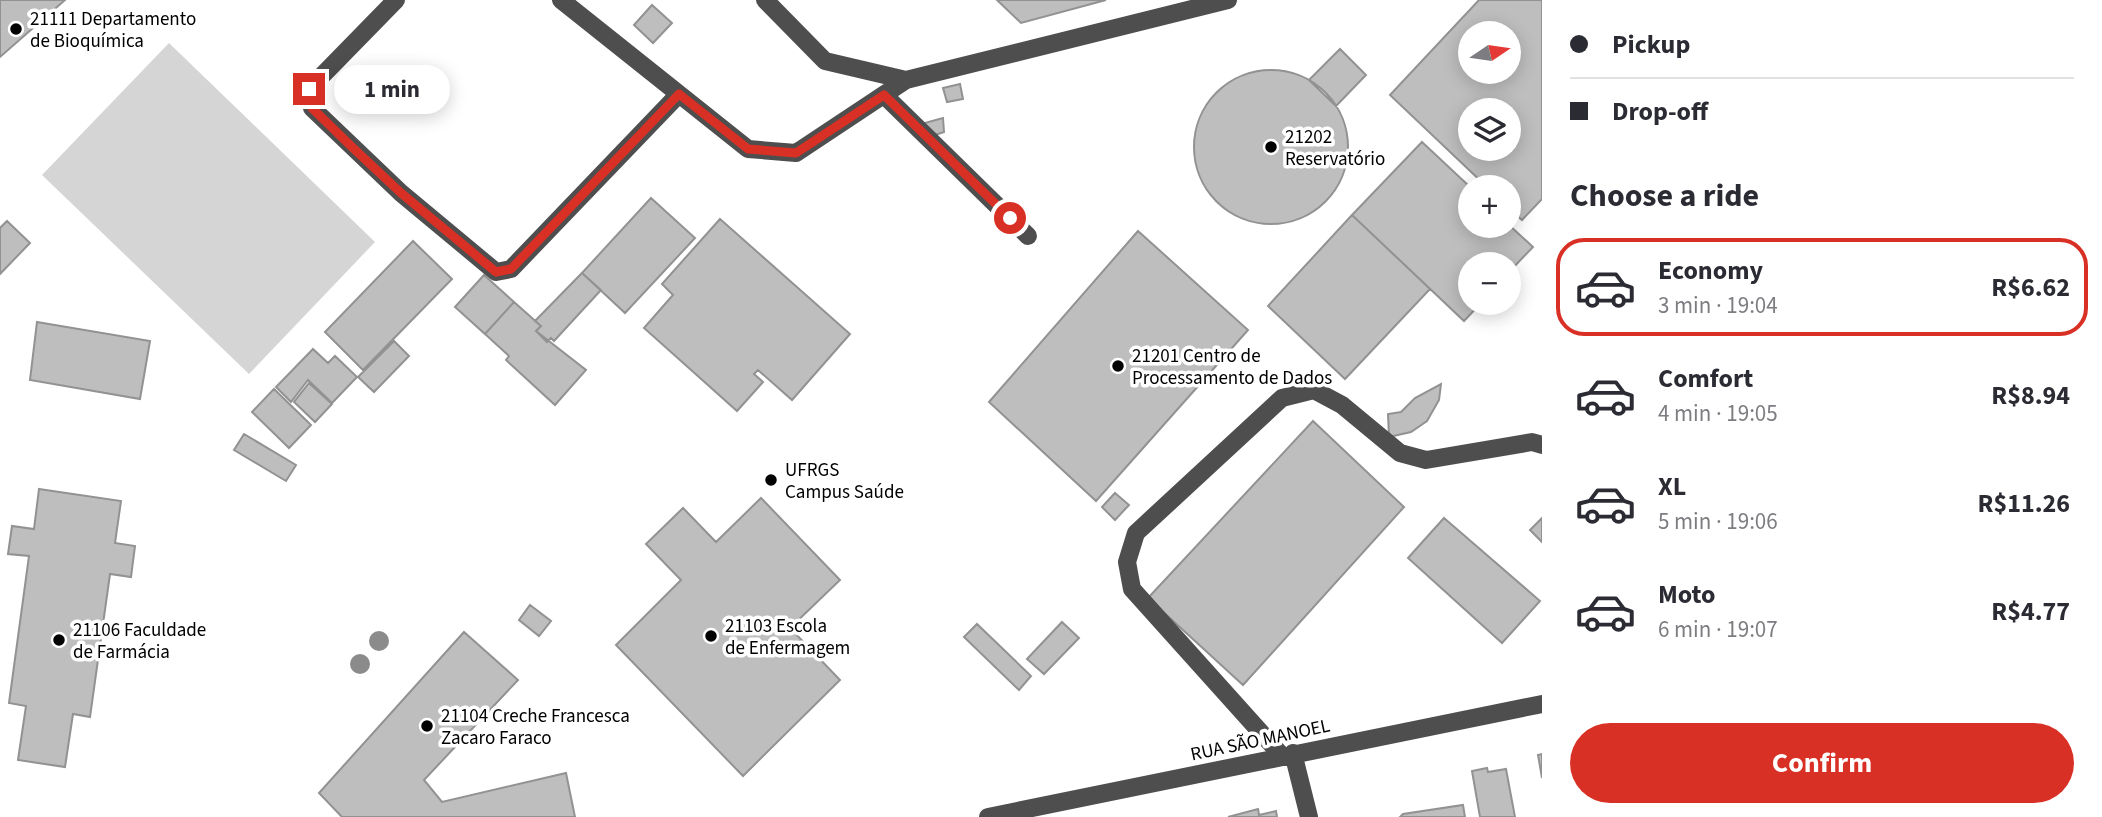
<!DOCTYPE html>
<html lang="en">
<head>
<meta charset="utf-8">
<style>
  :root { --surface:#fff; --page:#f7f7f7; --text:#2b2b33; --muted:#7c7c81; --line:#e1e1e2; --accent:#d93025 }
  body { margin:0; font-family:"Source Sans 3",sans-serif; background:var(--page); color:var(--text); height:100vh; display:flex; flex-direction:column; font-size:26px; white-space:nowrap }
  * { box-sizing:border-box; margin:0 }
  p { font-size:23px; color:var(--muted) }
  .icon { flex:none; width:38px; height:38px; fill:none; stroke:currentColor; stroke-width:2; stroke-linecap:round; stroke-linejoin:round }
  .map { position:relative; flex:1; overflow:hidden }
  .side { display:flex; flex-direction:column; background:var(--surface); width:560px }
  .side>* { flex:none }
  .banner { display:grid; align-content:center; height:154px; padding:0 28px; background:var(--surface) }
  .needle { width:46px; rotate:77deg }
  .tools { position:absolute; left:1458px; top:21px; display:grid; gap:14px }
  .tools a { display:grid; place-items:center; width:63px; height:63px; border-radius:50%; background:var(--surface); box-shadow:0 4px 18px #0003; font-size:35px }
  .end { position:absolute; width:32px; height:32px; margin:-16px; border:9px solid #d93025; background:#fff; box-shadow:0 0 0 4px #fff }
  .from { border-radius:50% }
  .bubble { position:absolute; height:49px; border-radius:24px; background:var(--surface); box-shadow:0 4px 18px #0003; font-size:23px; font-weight:700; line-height:49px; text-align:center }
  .banner b { display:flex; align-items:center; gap:24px; height:66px; font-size:26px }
  .banner b+b { border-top:2px solid var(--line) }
  .banner i { width:18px; height:18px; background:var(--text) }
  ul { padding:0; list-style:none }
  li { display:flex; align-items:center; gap:21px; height:98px; margin:0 14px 10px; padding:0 14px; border:4px solid transparent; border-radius:28px }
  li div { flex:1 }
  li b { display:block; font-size:26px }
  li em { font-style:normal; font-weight:700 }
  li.active { border-color:var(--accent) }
  li>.icon { width:63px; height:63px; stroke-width:1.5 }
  h2 { padding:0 28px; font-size:32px; line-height:84px }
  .cta { display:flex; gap:14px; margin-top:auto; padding:14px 28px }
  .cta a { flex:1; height:80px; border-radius:42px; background:var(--accent); color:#fff; font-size:28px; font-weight:700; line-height:80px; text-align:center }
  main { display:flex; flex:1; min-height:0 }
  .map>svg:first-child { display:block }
  .green { fill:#d5d5d5 }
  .building { fill:#bebebe; stroke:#929292; stroke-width:2; fill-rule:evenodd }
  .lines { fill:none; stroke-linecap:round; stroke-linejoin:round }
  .minor { stroke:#4e4e4e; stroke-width:18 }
  .tree { fill:#8b8b8b }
  .route { stroke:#d93025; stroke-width:9 }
  .poi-dot { fill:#000; stroke:#fff; stroke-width:2.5 }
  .labels { text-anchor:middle; stroke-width:7; stroke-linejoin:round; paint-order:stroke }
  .poi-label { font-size:19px; fill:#000; stroke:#fff; text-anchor:start }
  .street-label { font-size:19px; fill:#000; stroke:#fff }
</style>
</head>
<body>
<main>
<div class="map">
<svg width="1542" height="817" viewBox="0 0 1542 817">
  <rect width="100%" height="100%" fill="#fff"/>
  <path class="green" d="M169,43L375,242L249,374L42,175Z"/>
  <path class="building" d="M0,0H65L0,57Z
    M997,0H1106L1021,23Z
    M1479,0H1542V199L1522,220L1508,208V187H1487L1390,95ZM1470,33H1508V72H1470ZM1470,110H1508V149H1470Z
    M652,5L672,23L653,43L634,25Z
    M1340,49L1366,75L1336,106L1309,80Z
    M1194 147a77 77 0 1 1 154 0a77 77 0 1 1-154 0Z
    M960,84L963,99L947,102L943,88Z
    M943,118L944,132L932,136L921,124Z
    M1422,142L1470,187V226L1508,224L1533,247L1508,273V264H1470V303H1481L1464,321L1352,215Z
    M651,198L695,238L625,313L582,273Z
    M1352,215L1430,289L1345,379L1268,306Z
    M720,219L850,334L792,400L758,370L754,374L763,382L737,411L644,328L673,295L662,284Z
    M7,221L30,243L0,274V228Z
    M1138,231L1248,330L1096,501L989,402Z
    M413,241L452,279L363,370L325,332Z
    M582,273L601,290L554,341L551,338L547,342L536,331L541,326L535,321Z
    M484,275L514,302L485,334L455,307Z
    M514,302L541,326L536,331L586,370L555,405L506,360L509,356L485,334Z
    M37,322L150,341L140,399L30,380Z
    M394,341L409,356L374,392L358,377Z
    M313,349L328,363L335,356L357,377L332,403L308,380L291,402L276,387Z
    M309,383L332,404L315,422L294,402Z
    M1441,384L1439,400L1427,421L1411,432L1389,437L1388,414L1401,412L1415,398Z
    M274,389L311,425L289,448L252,412Z
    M1313,421L1404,507L1243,685L1148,598Z
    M244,434L296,465L286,481L234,450Z
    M39,489L121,501L115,543L135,546L131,577L110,574L90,717L73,714L65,767L18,760L26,706L9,703L29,556L8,554L12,526L34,529Z
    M1115,493L1129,505L1115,520L1102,507Z
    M761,498L840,580L790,628L840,680L743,776L616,645L681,580L646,544L683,508L716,542Z
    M1444,518L1540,601L1502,643L1408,558Z
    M1542,518V542L1530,530Z
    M530,605L551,621L539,636L519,620Z
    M1062,622L1079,638L1044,674L1027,659Z
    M977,624L1031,676L1019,690L964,637Z
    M464,632L518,680L424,780L442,802L566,773L575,817H342L319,793Z
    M1542,754V778L1538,755Z
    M1487,768L1488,772L1506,769L1515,817H1480L1472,771Z
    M1463,805L1465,817H1400L1403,814Z
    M1258,809L1259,815L1276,811L1277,817H1228Z"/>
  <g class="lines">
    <path class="minor" d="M396,0L309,89L312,108L401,193L496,272L511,269L679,94
      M561,0L748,149L796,153L906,80
      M765,0L825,61L906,80L1228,0
      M884,95L1028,236
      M1293,753L1309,817
      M1282,756L1132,589L1127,562L1136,533L1282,398L1314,390L1342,405L1400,453L1426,460L1532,442L1542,445
      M988,817L1542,704"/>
  </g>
  <g class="tree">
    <circle cx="379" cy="641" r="10"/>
    <circle cx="360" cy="664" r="10"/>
  </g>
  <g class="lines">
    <path class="route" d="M309,89L312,108L352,147L401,193L496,272L511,269L679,94L748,149L796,153L884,95L1010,218"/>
  </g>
  <g class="poi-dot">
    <circle cx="16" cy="29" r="7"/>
    <circle cx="1271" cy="147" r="7"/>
    <circle cx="1118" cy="366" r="7"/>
    <circle cx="771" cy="480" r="7"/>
    <circle cx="711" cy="636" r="7"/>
    <circle cx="59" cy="640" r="7"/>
    <circle cx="427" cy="726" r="7"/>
  </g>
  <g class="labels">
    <g class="poi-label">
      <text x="30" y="25">21111 Departamento<tspan x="30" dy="22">de Bioquímica</tspan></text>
      <text x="1285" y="143">21202<tspan x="1285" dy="22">Reservatório</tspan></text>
      <text x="1132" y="362">21201 Centro de<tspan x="1132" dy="22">Processamento de Dados</tspan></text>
      <text x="785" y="476">UFRGS<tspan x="785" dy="22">Campus Saúde</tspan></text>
      <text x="725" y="632">21103 Escola<tspan x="725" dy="22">de Enfermagem</tspan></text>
      <text x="73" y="636">21106 Faculdade<tspan x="73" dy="22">de Farmácia</tspan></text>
      <text x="441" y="722">21104 Creche Francesca<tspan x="441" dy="22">Zacaro Faraco</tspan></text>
    </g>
    <g class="street-label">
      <text transform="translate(1260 739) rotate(-12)" y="7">RUA SÃO MANOEL</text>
    </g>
  </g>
</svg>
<div class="tools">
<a><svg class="needle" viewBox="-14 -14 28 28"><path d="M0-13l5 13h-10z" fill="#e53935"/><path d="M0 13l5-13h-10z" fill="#7c7c81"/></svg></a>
<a><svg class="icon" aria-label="layers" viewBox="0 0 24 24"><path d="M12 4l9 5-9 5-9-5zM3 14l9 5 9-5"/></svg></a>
<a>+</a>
<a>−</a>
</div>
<i class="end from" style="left:1010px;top:218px"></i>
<i class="end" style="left:309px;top:89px"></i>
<div class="bubble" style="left:334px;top:65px;width:116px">1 min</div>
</div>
<section class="side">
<div class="banner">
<b><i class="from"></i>Pickup</b>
<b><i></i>Drop-off</b>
</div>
<h2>Choose a ride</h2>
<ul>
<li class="active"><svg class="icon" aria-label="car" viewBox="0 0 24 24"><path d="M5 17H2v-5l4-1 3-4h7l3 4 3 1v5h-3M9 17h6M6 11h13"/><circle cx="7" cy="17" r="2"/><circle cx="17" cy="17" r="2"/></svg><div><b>Economy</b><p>3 min · 19:04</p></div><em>R$6.62</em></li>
<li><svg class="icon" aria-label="car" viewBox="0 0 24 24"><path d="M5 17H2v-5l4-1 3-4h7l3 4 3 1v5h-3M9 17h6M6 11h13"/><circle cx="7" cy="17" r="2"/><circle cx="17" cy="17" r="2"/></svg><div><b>Comfort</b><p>4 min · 19:05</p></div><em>R$8.94</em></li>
<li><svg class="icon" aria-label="car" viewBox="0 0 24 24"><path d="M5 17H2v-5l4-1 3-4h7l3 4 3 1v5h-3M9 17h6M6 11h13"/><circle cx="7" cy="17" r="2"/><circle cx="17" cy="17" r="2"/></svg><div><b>XL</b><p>5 min · 19:06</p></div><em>R$11.26</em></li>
<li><svg class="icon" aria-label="car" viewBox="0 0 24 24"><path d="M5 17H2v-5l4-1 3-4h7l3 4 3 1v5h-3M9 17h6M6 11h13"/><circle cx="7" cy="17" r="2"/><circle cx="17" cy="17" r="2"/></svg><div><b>Moto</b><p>6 min · 19:07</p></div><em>R$4.77</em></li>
</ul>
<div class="cta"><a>Confirm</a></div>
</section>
</main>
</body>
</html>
